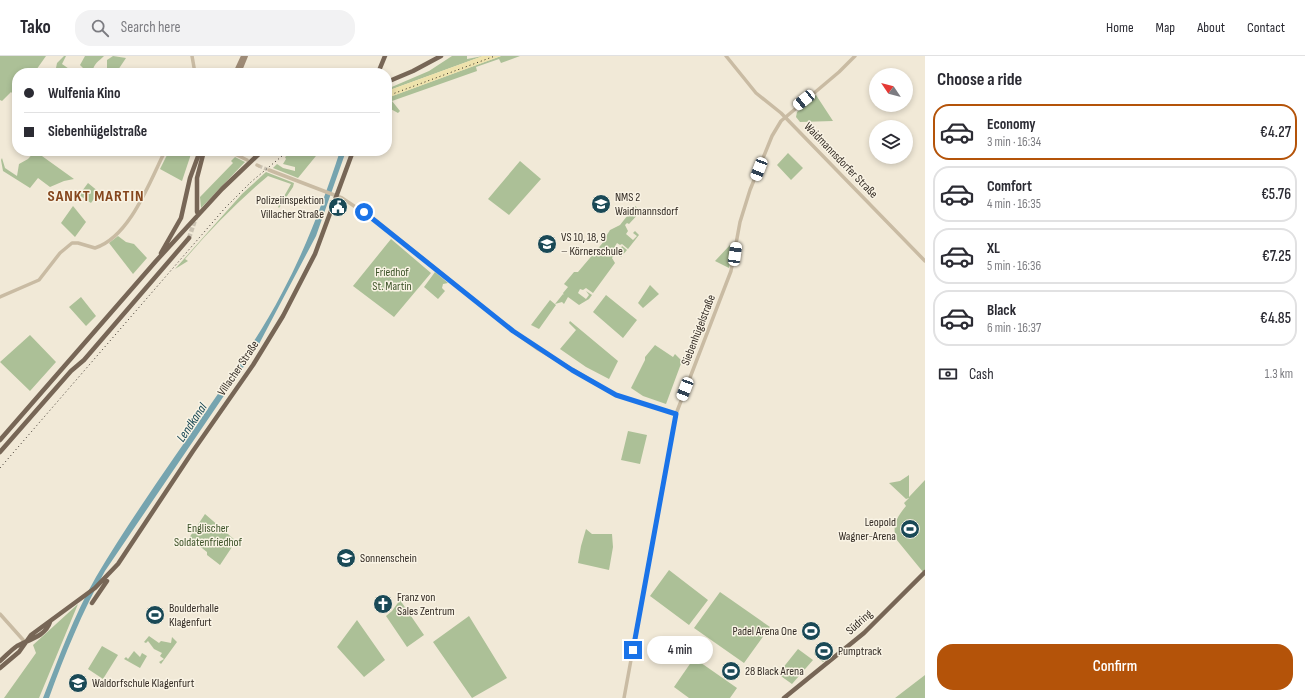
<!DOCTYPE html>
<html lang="en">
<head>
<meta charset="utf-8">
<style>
  :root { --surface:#fff; --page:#f2f2f3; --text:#2b2b33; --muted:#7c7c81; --line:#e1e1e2; --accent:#b45309 }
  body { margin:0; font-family:"Sofia Sans Condensed",sans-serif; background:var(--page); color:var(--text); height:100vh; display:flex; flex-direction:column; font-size:15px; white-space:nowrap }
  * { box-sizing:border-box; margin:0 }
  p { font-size:13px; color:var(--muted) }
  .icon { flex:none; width:22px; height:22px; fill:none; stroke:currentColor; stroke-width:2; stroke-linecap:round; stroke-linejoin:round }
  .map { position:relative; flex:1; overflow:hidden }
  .side { display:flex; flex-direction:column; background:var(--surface); width:380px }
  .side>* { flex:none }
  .guide { position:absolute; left:12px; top:12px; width:380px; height:88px; border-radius:16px; box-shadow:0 2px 6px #0003; display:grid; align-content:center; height:88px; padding:0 12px; background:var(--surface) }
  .needle { width:26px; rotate:305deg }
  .controls { position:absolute; left:869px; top:12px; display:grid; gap:8px }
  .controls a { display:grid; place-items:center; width:44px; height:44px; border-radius:50%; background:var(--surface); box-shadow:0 2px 6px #0003; font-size:20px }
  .end { position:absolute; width:18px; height:18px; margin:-9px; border:5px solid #1a73e8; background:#fff; box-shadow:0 0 0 2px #fff }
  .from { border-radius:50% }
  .bubble { position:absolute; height:28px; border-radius:14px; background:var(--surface); box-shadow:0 2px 6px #0003; font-size:13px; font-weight:600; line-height:28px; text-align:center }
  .car { position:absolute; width:12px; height:24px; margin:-12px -6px; border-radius:5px; box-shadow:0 0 3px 1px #0007; background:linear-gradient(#fff 24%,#345 0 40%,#fff 0 76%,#345 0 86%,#fff 0) }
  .guide b { display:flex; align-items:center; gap:14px; height:38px; font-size:15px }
  .guide b+b { border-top:1px solid var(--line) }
  .guide i { width:10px; height:10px; background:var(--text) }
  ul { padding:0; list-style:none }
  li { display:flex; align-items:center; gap:12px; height:56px; margin:0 8px 6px; padding:0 4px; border:2px solid var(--line); border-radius:16px }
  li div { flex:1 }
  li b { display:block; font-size:15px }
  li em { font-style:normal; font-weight:600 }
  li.current { border-color:var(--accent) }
  li>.icon { width:36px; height:36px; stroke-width:1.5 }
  h2 { padding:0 12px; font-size:18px; line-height:48px }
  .pay { display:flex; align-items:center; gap:10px; height:44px; padding:0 12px; font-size:15px }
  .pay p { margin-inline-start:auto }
  .primary-button { display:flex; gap:8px; margin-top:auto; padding:8px 12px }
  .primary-button a { flex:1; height:46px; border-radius:16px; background:var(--accent); color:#fff; font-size:16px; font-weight:600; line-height:46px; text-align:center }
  header { display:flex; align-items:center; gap:24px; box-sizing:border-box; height:56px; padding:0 20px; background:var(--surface); border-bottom:1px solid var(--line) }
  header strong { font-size:19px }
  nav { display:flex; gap:22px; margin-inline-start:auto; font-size:14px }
  .search { width:280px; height:36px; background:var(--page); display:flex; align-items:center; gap:10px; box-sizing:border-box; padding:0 14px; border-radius:16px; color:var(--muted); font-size:15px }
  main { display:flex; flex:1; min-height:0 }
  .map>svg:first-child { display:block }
  .green { fill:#acc097 }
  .sand { fill:#eee2ac }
  .water { fill:#76a4af }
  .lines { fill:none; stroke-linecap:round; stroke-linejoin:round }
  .tertiary-tunnel { stroke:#cbc3b3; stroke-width:3.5; stroke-dasharray:3.5 2; stroke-linecap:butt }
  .primary-tunnel { stroke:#cbc3b3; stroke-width:4.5; stroke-dasharray:4.5 2; stroke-linecap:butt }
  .tertiary { stroke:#c9bba3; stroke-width:3.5 }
  .secondary { stroke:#9d8a75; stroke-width:4 }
  .primary { stroke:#776656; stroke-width:4.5 }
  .rail { stroke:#342c25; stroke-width:1; stroke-dasharray:1 3; stroke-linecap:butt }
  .route { stroke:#1a73e8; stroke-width:5 }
  .labels { text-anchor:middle; stroke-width:3; stroke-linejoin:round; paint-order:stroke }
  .street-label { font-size:12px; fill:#342c25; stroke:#f9f3e4 }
  .poi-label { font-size:12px; fill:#342c25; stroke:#f9f3e4; text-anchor:start }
  .park-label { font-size:12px; fill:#3d5329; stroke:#f9f3e4 }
  .water-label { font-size:13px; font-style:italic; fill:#1a4956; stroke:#f9f3e4 }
  .district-label { font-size:16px; font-weight:bold; letter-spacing:1px; fill:#85461d; stroke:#f9f3e4 }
</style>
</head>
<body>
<header>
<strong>Tako</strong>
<div class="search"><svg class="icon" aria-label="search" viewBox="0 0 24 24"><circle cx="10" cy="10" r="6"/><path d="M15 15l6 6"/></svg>Search here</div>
<nav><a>Home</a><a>Map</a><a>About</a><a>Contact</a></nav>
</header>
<main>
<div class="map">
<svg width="925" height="642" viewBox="0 0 925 642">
  <rect width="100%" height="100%" fill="#f1e9d7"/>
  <path class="green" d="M0,0H46L34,17H17V42L11,36L2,45L0,44Z
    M64,0H66L62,8L75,17L83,12L80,9L85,0H104C99,5 92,9 93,17H55L57,7Z
    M113,0L126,2L116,17H107V4Z
    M452,0H467V3L483,0L387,35V33L429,15Z
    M501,0H520L501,7L499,3L476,11L477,15L392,45L400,55L398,57L387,51V42Z
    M816,39L833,65L800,66L796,61L797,56Z
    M35,95L74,123L64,125L50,131L38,122L30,132L3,115L1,104L2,102L5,112L17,120L19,108L28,103Z
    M169,95H192L182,125L160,113Z
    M293,95H320L298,122L273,112L277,108L283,112L295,115V111L283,108L286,103L285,101Z
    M788,97L803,112L791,124L777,109Z
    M235,101L245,106L201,152L200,141L233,107L231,105Z
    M520,105L541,123L509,159L488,143Z
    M266,116L294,127L293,131L279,152L278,151L291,128L268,120C238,145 211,173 185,203L188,205L175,213L242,138Z
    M88,127L99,136L91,147L79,139Z
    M73,150L86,166L75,181L61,167Z
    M635,150L641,155L629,168L627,167L625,169L628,175L626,178L633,184L637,180L633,177L635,175L639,179L628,193L622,188L620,189L617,187L614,192L621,198L624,195L621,192L622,190L627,194L621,201L616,197L612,202L615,207L593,237L586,232L583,234L580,233L578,237L586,243L589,239L586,235L592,239L589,243L579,249L568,241L564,248L562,246L555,248L563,238L564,239L563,237L568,231L564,228L574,216H578L606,183L605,182L610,174L620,169Z
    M118,180L126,186L134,188L147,202L133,218L109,187Z
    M391,183L431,217L394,261L353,230Z
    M730,189L734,191L729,212L715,205Z
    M435,216L448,227L443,228L442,232L445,235L438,243L424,231Z
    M650,229L659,238L643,252L638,247Z
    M606,239L637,264L623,282L593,256Z
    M81,241L96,260L86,270L69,251Z
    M550,244L556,249L539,273L531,269Z
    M570,265L618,305L609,323L586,311L560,293L576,274L569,267Z
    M30,279L56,306L30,335L0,306Z
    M655,289L673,301L675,298L682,305L666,348L643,340L631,332L645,304V301Z
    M628,375L647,379L640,408L621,404Z
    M909,419V441L925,424V513L923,516L896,483C892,469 897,461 906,450L904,447L909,442L906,443L889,427L900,425Z
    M205,458L236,485L220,509L207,499V496L189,482Z
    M586,473L592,478H612L613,491L609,514L578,507L581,490Z
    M669,514L708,544L689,569L650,540Z
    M720,536L770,571L744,607L694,572Z
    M400,544L424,579L407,591L386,560L392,555Z
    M78,548L39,642H4L36,597L33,589Z
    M469,560L507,622L472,642L433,586Z
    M357,564L385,604L364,621L337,591Z
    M149,580L159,587L161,585L171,587L172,581L177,586L161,608L159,606L164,603L160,600L162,597L154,593L148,585L146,587L144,586Z
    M822,586L834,596L823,606L814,598V596Z
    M102,590L118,599L103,623L88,613Z
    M798,593L813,604L792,628L778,618Z
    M134,595L140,601L142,597L147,600L140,612L124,603L126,601L128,603Z
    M694,602L737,632L730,642H689L674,631Z
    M925,619V642H895Z"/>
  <path class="sand" d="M483,0H501L387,42V35Z"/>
  <path class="water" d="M340,95H346L316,180L259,288L105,515C82,556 65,598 49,642H43C59,601 74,559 96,521C131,462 172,405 211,348C236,312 262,276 282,237C306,192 324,144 340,95Z"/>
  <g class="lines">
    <path class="tertiary-tunnel" d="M259,110L269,114"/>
    <path class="primary-tunnel" d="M189,182L196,161"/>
    <path class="tertiary" d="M192,0L195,17
      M726,0L756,37L781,57L925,205
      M229,95L247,104
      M257,109L259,110
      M269,114L342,142L378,166L513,275L538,293L616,339L676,358
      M0,241L39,224L60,197L72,187H78L95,192C130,181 150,125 165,95
      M0,558L25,586
      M624,642L676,358L731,215L740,166L750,134L772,80L781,65L839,16L855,0"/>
    <path class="secondary" d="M235,17L243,0
      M239,17L246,0"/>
    <path class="primary" d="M378,17L385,0
      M387,26L413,15L441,0
      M197,156V122L204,95
      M161,197L181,162L190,122L200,95
      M0,384L156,205L222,133L262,95
      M0,396L71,315L84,304L189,182
      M92,547L107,525
      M0,605C6,600 11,594 17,590C28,584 46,580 50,566
      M0,612L19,596L31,579L95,532L118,508L193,395L253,309L283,260L315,198L353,95
      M784,642L864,577L925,516"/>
    <path class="rail" d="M387,40L495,0
      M0,412L225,152L251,126L288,95"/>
  </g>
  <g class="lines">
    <path class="route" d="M364,156L513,275L572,314L616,339L676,358L633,594"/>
  </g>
  <defs>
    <symbol id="school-disc" viewBox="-11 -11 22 22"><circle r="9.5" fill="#1a4956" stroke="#f9f3e4"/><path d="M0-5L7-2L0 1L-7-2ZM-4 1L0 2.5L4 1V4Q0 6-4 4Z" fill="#fff"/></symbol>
    <symbol id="civic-disc" viewBox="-11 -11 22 22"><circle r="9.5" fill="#1a4956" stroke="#f9f3e4"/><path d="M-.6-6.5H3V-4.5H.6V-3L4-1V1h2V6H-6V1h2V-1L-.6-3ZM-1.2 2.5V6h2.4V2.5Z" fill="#fff"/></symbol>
    <symbol id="stadium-disc" viewBox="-11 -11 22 22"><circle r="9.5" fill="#1a4956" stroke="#f9f3e4"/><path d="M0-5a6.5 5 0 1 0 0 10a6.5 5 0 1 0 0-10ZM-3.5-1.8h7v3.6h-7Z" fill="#fff"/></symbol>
    <symbol id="church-disc" viewBox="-11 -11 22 22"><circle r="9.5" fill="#1a4956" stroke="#f9f3e4"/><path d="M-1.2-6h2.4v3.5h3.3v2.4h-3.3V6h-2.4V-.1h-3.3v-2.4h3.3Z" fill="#fff"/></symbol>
  </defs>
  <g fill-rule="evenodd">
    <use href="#school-disc" x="590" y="137" width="22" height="22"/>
    <use href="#civic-disc" x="327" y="140" width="22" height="22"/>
    <use href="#school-disc" x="536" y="177" width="22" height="22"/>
    <use href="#stadium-disc" x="899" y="462" width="22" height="22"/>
    <use href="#school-disc" x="335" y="491" width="22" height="22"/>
    <use href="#church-disc" x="372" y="537" width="22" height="22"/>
    <use href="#stadium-disc" x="144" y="548" width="22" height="22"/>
    <use href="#stadium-disc" x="800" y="564" width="22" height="22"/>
    <use href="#stadium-disc" x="813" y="584" width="22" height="22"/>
    <use href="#stadium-disc" x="720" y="604" width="22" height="22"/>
    <use href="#school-disc" x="67" y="616" width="22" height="22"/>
  </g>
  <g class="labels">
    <g class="street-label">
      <text transform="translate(841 104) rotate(46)" y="4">Waidmannsdorfer Straße</text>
      <text transform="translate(698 274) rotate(-69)" y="4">Siebenhügelstraße</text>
      <text transform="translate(238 312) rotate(-56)" y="4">Villacher Straße</text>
      <text transform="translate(859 566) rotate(-42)" y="4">Südring</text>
    </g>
    <g class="poi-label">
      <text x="615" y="145">NMS 2<tspan x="615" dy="14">Waidmannsdorf</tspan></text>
      <text x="324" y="148" text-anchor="end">Polizeiinspektion<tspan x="324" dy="14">Villacher Straße</tspan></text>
      <text x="561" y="185">VS 10, 18, 9<tspan x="561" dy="14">– Körnerschule</tspan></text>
      <text x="896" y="470" text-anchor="end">Leopold<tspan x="896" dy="14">Wagner-Arena</tspan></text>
      <text x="360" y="506">Sonnenschein</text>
      <text x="397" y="545">Franz von<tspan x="397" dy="14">Sales Zentrum</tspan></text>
      <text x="169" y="556">Boulderhalle<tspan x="169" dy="14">Klagenfurt</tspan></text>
      <text x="797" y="579" text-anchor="end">Padel Arena One</text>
      <text x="838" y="599">Pumptrack</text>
      <text x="745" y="619">28 Black Arena</text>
      <text x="92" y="631">Waldorfschule Klagenfurt</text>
    </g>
    <g class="park-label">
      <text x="392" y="220">Friedhof<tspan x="392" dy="14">St. Martin</tspan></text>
      <text x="208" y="476">Englischer<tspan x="208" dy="14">Soldatenfriedhof</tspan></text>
    </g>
    <g class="water-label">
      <text transform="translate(191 366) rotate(-56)" y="5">Lendkanal</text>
    </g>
    <g class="district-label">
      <text x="96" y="145">SANKT MARTIN</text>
    </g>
  </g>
</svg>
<div class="controls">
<a><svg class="needle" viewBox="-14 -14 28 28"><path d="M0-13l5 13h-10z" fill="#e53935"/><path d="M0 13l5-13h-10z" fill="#7c7c81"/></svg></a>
<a><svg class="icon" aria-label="layers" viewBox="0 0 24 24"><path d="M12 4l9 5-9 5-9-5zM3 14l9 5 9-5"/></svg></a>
</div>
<i class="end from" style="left:364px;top:156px"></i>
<i class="end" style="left:633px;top:594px"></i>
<div class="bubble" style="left:647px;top:580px;width:66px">4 min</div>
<i class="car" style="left:804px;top:44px;rotate:231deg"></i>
<i class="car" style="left:759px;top:113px;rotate:201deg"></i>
<i class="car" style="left:735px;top:198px;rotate:8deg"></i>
<i class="car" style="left:685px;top:333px;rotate:201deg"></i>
<div class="guide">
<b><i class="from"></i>Wulfenia Kino</b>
<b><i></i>Siebenhügelstraße</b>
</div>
</div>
<section class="side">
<h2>Choose a ride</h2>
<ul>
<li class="current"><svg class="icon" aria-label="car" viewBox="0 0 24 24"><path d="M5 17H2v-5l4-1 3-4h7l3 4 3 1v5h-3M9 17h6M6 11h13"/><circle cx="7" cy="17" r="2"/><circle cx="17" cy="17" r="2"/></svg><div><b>Economy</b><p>3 min · 16:34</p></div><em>€4.27</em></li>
<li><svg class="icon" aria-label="car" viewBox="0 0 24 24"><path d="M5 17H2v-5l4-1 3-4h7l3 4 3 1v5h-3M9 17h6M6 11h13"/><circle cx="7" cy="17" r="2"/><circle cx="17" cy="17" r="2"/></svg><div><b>Comfort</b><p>4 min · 16:35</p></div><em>€5.76</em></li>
<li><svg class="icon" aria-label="car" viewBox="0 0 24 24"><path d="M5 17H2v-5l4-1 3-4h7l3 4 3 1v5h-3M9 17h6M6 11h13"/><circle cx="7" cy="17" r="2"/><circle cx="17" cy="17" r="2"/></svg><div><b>XL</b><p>5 min · 16:36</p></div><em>€7.25</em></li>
<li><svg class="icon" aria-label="car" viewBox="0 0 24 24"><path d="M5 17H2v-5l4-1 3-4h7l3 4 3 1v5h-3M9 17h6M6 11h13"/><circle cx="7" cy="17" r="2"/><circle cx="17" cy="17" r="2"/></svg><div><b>Black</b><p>6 min · 16:37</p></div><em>€4.85</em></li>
</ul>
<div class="pay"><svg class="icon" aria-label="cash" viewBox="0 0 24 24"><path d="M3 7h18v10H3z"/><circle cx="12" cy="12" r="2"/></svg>Cash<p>1.3 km</p></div>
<div class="primary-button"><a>Confirm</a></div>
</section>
</main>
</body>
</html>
